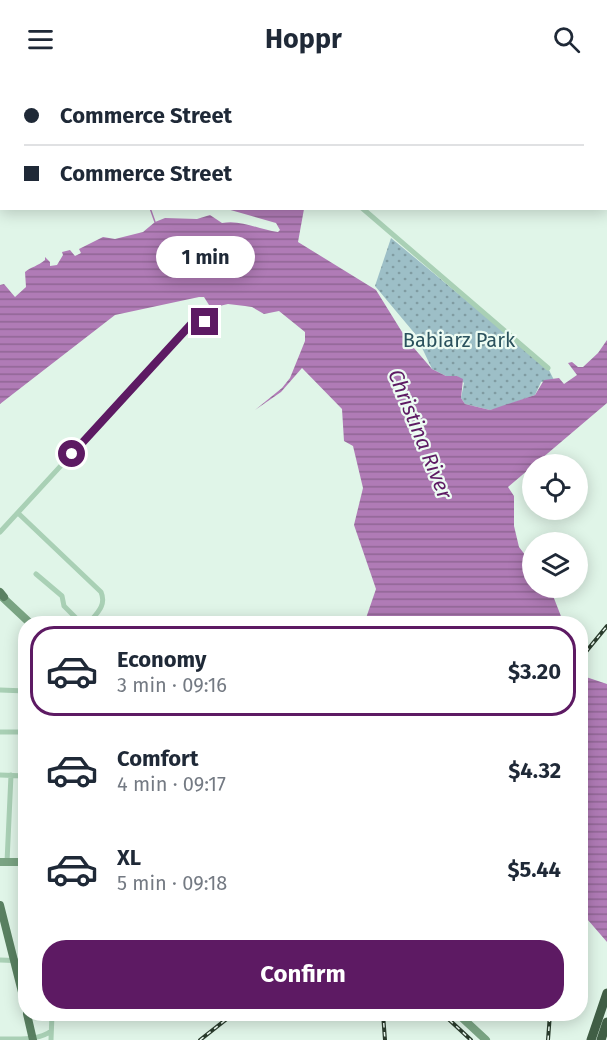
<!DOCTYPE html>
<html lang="en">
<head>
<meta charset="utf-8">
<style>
  :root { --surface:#fff; --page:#f2f2f3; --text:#1f2937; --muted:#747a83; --line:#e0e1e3; --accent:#5d1a63 }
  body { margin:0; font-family:"Fira Sans",sans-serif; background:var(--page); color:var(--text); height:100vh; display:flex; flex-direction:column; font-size:22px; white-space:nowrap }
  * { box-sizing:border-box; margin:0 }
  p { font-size:20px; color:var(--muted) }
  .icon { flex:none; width:33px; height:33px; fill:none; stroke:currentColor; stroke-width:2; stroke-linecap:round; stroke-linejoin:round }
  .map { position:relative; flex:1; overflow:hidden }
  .side { position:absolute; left:18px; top:538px; width:570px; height:405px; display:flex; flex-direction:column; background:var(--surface); border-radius:24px; box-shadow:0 3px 15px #0003 }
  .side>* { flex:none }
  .top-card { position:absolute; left:0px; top:0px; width:608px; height:132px; box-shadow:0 3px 15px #0003; display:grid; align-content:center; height:132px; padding:0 24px; background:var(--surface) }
  .controls { position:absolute; left:522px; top:376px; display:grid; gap:12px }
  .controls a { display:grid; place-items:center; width:66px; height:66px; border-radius:50%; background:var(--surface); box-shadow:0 3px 15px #0003; font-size:30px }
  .end { position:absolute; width:27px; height:27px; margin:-14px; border:8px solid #5d1a63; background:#fff; box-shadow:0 0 0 3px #fff }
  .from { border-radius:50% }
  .bubble { position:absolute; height:42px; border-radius:21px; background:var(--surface); box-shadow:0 3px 15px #0003; font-size:20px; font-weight:700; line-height:42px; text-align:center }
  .top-card b { display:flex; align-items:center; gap:21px; height:57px; font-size:22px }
  .top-card b+b { border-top:2px solid var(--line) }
  .top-card i { width:15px; height:15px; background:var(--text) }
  ul { padding:10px 0 0; list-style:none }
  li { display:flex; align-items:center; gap:18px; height:90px; margin:0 12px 9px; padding:0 12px; border:3px solid transparent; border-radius:24px }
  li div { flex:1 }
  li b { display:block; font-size:22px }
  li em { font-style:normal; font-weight:700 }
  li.current { border-color:var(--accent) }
  li>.icon { width:54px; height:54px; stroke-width:1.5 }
  .button { display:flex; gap:12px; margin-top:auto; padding:12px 24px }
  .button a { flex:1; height:69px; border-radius:24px; background:var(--accent); color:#fff; font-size:24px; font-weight:700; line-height:69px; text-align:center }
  header { display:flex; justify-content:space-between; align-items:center; height:78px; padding:0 24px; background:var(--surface); font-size:27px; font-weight:700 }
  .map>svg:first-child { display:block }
  .grass { fill:url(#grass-dots) }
  .water { fill:url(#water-rules) }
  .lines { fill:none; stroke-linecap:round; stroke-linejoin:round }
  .stream { stroke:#b07bb6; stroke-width:1.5 }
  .street { stroke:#a9d0b5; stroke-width:5 }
  .secondary { stroke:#7aa483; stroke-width:8 }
  .primary { stroke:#598061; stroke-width:8 }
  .highway { stroke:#405e45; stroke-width:9 }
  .rail-casing { stroke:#2a3c2d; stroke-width:4 }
  .rail { stroke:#edfcf3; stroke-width:1.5; stroke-dasharray:4.5; stroke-linecap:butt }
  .route { stroke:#5d1a63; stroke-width:8 }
  .labels { text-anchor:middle; stroke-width:4.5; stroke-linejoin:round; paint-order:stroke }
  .park-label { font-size:20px; fill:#2b525d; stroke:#edfcf3 }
  .water-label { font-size:21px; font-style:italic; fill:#5d1a63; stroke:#edfcf3 }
</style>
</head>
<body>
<header><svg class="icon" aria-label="menu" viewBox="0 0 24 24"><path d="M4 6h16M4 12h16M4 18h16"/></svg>Hoppr<svg class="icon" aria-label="search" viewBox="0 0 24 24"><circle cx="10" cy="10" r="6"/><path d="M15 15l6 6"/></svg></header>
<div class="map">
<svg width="607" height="962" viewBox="0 0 607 962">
  <defs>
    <pattern id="grass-dots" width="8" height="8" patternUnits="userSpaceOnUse" patternTransform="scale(1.5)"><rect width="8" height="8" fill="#9dbfc7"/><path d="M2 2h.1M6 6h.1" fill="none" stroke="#809ca2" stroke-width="1.8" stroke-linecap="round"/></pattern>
    <pattern id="water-rules" width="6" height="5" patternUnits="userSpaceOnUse" patternTransform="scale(1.5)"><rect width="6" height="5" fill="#b07bb6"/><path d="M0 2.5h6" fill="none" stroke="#8f6694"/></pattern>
  </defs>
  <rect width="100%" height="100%" fill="#e0f5e8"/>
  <path class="grass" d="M391,160L548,290L554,302L541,304L535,317L499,330L490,332L465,326L461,320L464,305L457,298H446L432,291L416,257L375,208Z"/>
  <path class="water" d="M227,131H304L298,164L376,212L407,262L432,291L446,298H457L463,301L461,320L465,326L490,332L535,317L544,302L559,300L564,306L577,297L568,285L572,284L578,289H583L598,275L607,262V325L508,409L514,418V448L519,469L532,486V510H550L564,546H364L376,511L354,447L363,410L353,368L344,363L342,331L302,290L281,314L255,332L282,310L290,300L305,263V254L279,233L264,236L252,229L245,228L228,226L215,229L209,227L204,219H199L115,237L0,326V207L4,206L15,219L26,209L25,194C31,189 38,188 45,182V179L50,184V188L57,187L63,177L62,174L70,172L75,178L81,175L79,171L103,159L115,161L143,154L155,144L165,140L197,141L210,137L222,145C241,141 259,152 278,154L280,152L276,145Z
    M580,597L607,606V864L581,834Z"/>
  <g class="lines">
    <path class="stream" d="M400,0H401
      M150,130L155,144"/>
    <path class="street" d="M177,2L178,0
      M406,2L408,0
      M0,108H2
      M362,130L548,290
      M18,435L101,514C107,528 96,536 88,546
      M0,454L193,244L199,241L213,248
      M36,496L62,518L64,528L82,546
      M0,612L26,613
      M0,654H26
      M0,697L26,698
      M7,784L11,697
      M0,882L26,883
      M0,961C17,961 41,962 51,953
      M51,962L52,936"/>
    <path class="secondary" d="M0,517L31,546
      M0,784H26
      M458,936L486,962"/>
    <path class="primary" d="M0,514L4,519
      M0,827L26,930
      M27,936L33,962"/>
    <path class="highway" d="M591,962L607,915
      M601,962L607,944"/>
    <defs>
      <path id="rail" d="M580,581L607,548
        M383,936L385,962
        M443,936L471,962
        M200,962L233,936
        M548,962L550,936"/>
    </defs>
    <use href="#rail" class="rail-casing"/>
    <use href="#rail" class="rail"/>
  </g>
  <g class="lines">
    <path class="route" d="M72,376L193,244L199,241L205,244"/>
  </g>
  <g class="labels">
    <g class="park-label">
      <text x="459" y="269">Babiarz Park</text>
    </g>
    <g class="water-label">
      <text transform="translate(420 356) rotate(68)" y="7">Christina River</text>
    </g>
  </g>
</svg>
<div class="controls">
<a><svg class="icon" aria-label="locate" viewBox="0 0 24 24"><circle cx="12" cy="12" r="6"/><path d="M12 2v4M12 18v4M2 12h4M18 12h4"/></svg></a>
<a><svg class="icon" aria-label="layers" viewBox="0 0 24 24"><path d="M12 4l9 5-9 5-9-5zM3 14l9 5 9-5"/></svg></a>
</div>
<i class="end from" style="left:72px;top:376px"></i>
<i class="end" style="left:205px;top:244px"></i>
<div class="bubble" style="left:156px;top:158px;width:99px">1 min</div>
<div class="top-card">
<b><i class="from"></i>Commerce Street</b>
<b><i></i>Commerce Street</b>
</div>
<section class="side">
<ul>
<li class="current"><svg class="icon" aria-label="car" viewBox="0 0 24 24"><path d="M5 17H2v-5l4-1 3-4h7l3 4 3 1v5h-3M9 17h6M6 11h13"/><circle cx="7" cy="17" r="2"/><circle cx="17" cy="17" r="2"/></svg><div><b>Economy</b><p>3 min · 09:16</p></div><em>$3.20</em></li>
<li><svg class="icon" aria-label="car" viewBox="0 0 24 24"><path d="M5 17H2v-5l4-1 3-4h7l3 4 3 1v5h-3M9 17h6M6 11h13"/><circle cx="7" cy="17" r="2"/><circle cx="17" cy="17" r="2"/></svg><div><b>Comfort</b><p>4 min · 09:17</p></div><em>$4.32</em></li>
<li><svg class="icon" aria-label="car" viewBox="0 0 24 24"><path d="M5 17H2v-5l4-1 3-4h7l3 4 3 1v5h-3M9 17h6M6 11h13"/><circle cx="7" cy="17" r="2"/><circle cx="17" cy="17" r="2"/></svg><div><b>XL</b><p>5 min · 09:18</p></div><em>$5.44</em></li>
</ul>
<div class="button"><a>Confirm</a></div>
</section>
</div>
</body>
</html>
